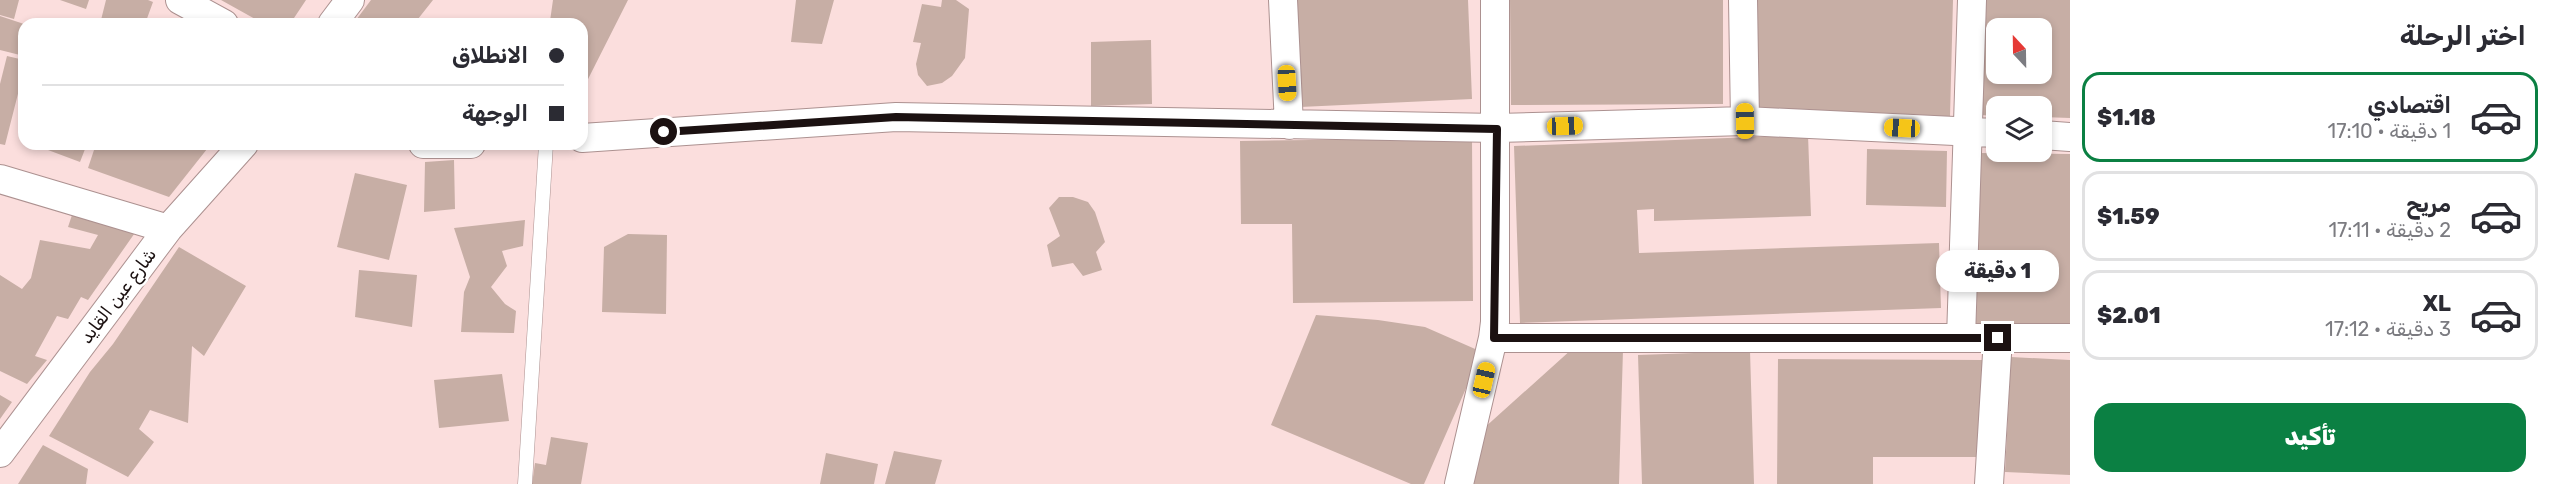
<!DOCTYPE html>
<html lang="ar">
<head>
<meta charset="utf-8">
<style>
  :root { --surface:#fff; --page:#f7f7f7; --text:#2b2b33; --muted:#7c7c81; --line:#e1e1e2; --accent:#0b8043 }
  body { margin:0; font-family:Rubik,Cairo,sans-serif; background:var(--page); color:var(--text); direction:rtl; height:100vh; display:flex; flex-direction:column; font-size:22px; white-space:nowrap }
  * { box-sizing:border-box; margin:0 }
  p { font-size:20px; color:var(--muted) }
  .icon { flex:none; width:33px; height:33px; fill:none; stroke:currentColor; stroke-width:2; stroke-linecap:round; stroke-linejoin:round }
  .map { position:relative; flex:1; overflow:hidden; direction:ltr }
  .side { display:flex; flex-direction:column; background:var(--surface); width:480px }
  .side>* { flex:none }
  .banner { position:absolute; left:18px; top:18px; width:570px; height:132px; border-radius:18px; box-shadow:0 3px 9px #0003; direction:rtl; display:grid; align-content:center; height:132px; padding:0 24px; background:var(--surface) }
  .needle { width:39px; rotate:338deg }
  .controls { position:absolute; left:1986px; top:18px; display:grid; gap:12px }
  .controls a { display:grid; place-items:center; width:66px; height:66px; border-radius:12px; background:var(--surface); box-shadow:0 3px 9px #0003; font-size:30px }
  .end { position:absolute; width:27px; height:27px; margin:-14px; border:8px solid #1b1111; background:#fff; box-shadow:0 0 0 3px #fff }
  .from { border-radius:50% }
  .bubble { position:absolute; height:42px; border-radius:18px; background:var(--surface); box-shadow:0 3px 9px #0003; font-size:20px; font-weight:800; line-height:42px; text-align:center; direction:rtl }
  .car { position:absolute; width:18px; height:36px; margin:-18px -9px; border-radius:8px; box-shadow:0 0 4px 2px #0007; background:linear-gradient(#f5c518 24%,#345 0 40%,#f5c518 0 76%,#345 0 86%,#f5c518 0) }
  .banner b { display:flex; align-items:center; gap:21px; height:57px; font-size:22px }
  .banner b+b { border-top:2px solid var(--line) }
  .banner i { width:15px; height:15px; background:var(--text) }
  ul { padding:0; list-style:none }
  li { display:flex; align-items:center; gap:18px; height:90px; margin:0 12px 9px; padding:0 12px; border:3px solid var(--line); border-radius:18px }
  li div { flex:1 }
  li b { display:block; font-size:22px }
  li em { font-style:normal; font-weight:800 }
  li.active { border-color:var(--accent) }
  li>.icon { width:54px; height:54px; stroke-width:1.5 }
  h2 { padding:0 24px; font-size:27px; line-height:72px }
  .action { display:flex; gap:12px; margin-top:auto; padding:12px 24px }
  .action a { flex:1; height:69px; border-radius:18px; background:var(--accent); color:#fff; font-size:24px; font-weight:800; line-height:69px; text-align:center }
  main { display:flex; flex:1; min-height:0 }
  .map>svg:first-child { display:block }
  .building { fill:#c7aea5; fill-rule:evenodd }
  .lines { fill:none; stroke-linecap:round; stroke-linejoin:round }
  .service-casing { stroke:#ac9190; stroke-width:15 }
  .minor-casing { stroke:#ac9190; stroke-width:30 }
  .service { stroke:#fff; stroke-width:14 }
  .minor { stroke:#fff; stroke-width:28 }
  .route { stroke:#1b1111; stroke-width:8 }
  .labels { text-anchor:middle; stroke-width:5; stroke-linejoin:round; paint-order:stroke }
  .street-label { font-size:18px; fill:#1b1111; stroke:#fff }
</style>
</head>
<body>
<main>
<section class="side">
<h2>اختر الرحلة</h2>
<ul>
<li class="active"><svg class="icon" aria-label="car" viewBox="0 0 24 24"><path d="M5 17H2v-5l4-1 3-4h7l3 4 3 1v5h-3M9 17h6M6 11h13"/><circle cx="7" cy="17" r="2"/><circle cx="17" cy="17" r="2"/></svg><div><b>اقتصادي</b><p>1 دقيقة · 17:10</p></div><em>$1.18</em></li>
<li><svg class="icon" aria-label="car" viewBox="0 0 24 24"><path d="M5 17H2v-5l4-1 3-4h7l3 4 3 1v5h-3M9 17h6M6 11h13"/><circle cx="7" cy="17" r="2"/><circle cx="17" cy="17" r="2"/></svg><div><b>مريح</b><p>2 دقيقة · 17:11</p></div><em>$1.59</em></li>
<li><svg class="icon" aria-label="car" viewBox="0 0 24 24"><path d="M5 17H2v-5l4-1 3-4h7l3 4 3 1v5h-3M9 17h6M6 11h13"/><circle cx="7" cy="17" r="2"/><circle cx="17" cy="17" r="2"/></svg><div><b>XL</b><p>3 دقيقة · 17:12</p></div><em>$2.01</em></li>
</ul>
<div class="action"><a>تأكيد</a></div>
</section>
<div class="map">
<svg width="2070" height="484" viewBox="0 0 2070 484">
  <rect width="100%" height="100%" fill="#fbdedd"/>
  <path class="building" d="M0,0H19L14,19L0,15Z
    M60,0H89L86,9Z
    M106,0H148L153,2L145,24H100Z
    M221,0H306L290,24H264Z
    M371,0H433L414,24H353Z
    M553,0H628L582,91V24H538L539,18L550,21Z
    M796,0H834L822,44L791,42Z
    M942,0H956L969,9L965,58L952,76L942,83L927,86L918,75L916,64L921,43L913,42L922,4L941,7Z
    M1296,0H1468L1472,99L1300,107Z
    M1510,0H1723V104L1511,105Z
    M1756,0H1953L1950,117L1753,114Z
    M1984,0H2070V118L2042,117V106H1996V116L1981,115ZM1996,28H2042V74H1996Z
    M0,16L24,24V56L0,50Z
    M1151,40L1152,104L1091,106V42Z
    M7,56L24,60V70L5,145L0,144V84Z
    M1808,135L1811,216L1654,221V209L1637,210L1639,253L1939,243L1941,308L1520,323L1514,146Z
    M1472,138L1473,301L1293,303L1292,224H1241L1240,141Z
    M41,144H87L80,162L40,147Z
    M96,144H211L169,197L88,168Z
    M1867,149L1947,151L1946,207L1866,205Z
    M1979,153L2070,154V328L1976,327Z
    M454,160L455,209L424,212L425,162Z
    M355,173L407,185L389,260L337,247Z
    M1059,197H1073L1088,202L1095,212L1105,242L1096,252L1102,270L1083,276L1073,263L1052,267L1047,245L1060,236L1049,208Z
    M74,209L139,227L88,300L81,297L68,319L57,316L35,356L47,360L27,384L0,371V275L22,289L31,278L40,240L90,249L98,235L68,227Z
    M525,220L523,246L502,251L507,266L491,287L505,304L516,311L514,333L461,332L464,292L470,277L454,228Z
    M628,234L667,235L666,314L602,312L604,247Z
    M179,247L246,286L204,356L192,346L188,423L150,410L139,429L154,442L128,477L49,436L90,372L113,344Z
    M359,270L417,275L412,327L355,317Z
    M1316,315L1378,320L1425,327L1482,352L1424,484H1411L1271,425Z
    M1572,349L1623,350L1619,484H1473V438Z
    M1750,351L1754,484H1642L1638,355Z
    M2011,357L2070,360V475L2005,472Z
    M1778,359L1982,360V457H1873V484H1777Z
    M502,374L509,421L439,428L434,380Z
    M0,395L12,402L0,419Z
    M551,437L588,443L581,484H532L535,463L546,465Z
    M43,445L88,469L86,484H18Z
    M894,451L942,460L935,484H885Z
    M826,453L878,464L874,484H820Z"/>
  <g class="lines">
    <defs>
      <path id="service" d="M525,484L546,144"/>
      <path id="minor" d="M180,0L224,24
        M1283,0L1289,125
        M1743,0L1745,121
        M332,24L350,0
        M2042,135L2070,137
        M582,138L896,117L1497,128L1745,121L1996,133
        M423,144H471
        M0,179L168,229
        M1493,338H2070
        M1961,338L1972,0
        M0,453L168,229L244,144
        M1459,484L1493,338L1495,322V0
        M1989,484L1998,338"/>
    </defs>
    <use href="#service" class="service-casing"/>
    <use href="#minor" class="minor-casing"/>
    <use href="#service" class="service"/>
    <use href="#minor" class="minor"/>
  </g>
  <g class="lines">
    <path class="route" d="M664,132L896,117L1497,129L1494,338H1998"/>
  </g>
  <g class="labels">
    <g class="street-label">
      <text transform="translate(118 296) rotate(-53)" y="6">شارع عين القايد</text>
    </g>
  </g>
</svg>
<div class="controls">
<a><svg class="needle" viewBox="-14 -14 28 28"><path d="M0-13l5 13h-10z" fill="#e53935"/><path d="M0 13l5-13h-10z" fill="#7c7c81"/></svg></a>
<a><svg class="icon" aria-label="layers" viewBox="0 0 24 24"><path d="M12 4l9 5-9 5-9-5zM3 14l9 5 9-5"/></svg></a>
</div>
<i class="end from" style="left:664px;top:132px"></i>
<i class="end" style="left:1998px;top:338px"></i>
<div class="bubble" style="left:1936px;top:250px;width:123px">1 دقيقة</div>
<i class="car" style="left:1287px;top:83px;rotate:177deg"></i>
<i class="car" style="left:1745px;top:121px;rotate:359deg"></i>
<i class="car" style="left:1565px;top:126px;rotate:88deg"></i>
<i class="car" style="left:1902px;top:128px;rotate:273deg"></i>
<i class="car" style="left:1484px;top:380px;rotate:13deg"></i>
<div class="banner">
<b><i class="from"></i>الانطلاق</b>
<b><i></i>الوجهة</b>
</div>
</div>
</main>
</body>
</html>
